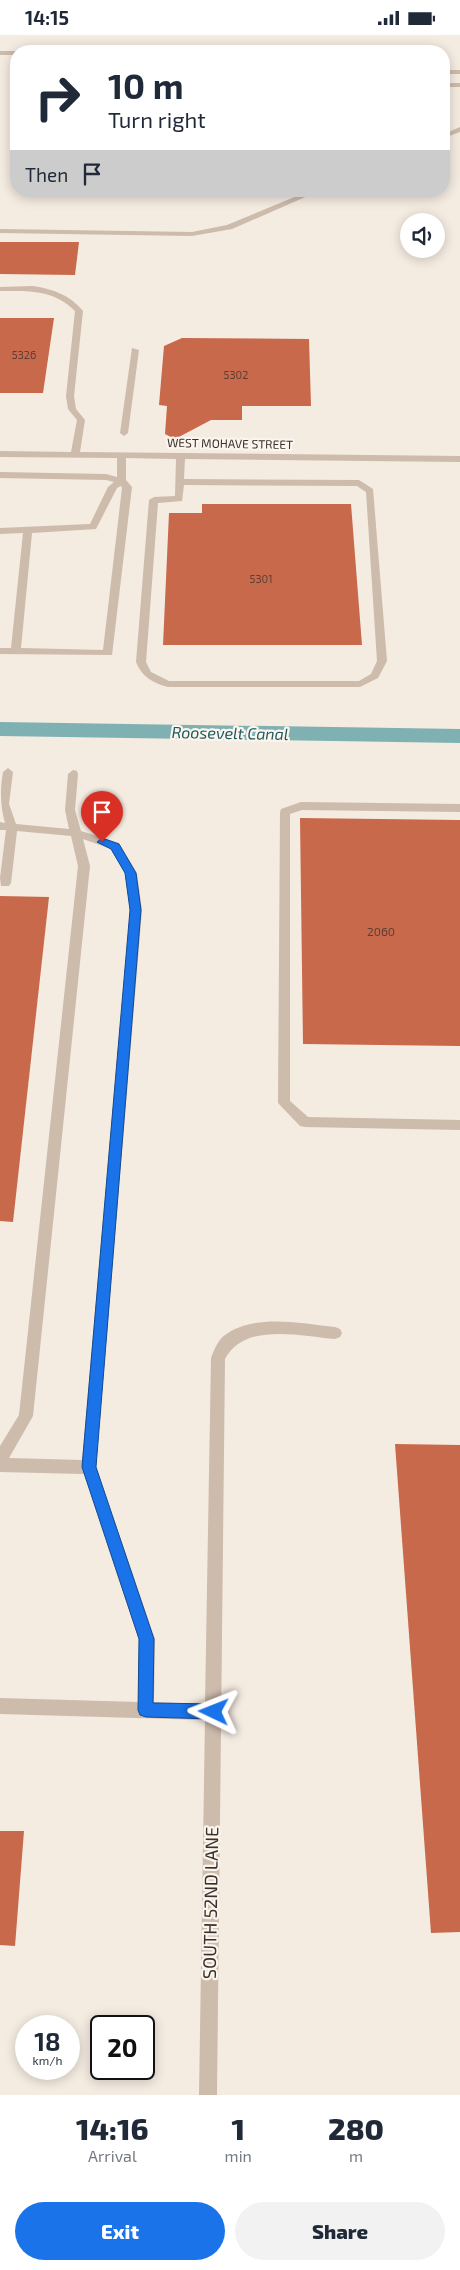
<!DOCTYPE html>
<style>
:root{--surface:#fff;--page:#f2f2f3;--text:#1f2937;--muted:#747a83;--accent:#1a73e8}
body{margin:0;font-family:"Exo 2",sans-serif;background:var(--page);color:var(--text);height:100vh;display:flex;flex-direction:column;font-size:19px;white-space:nowrap}
*{box-sizing:border-box;margin:0}
p{font-size:16px;color:var(--muted)}
.icon{flex:none;width:28px;height:28px;fill:none;stroke:currentColor;stroke-width:2;stroke-linecap:round;stroke-linejoin:round}
.map{position:relative;height:2060px;overflow:hidden}
.sheet{display:flex;flex-direction:column;background:var(--surface);flex:1}
.sheet>*{flex:none}
.hud{position:absolute;left:10px;top:10px;width:440px;height:152px;border-radius:20px;box-shadow:0 2px 12px #0003;background:#fff;color:var(--text);overflow:hidden}
.buttons{position:absolute;left:400px;top:178px;display:grid;gap:10px}
.buttons a{display:grid;place-items:center;width:45px;height:45px;border-radius:50%;background:var(--surface);box-shadow:0 2px 12px #0003;font-size:25px}
.speed{position:absolute;left:15px;top:1980px;display:flex;gap:10px;font-size:25px;font-weight:700;text-align:center}
.speed>*{display:grid;place-content:center;width:65px;height:65px;border-radius:50%;background:var(--surface);box-shadow:0 2px 12px #0003;line-height:1}
.speed small{font-size:12px;font-weight:400}
.speed .limit{border:2px solid #111;border-radius:8px;background:#fff;color:#111}
.pin{position:absolute;display:grid;place-items:center;width:42px;height:42px;color:#fff;margin:-51px -21px;border-radius:50% 50% 50% 0;rotate:-45deg;box-shadow:0 0 5px #0007}
.pin .icon{rotate:45deg}
.me{position:absolute;width:55px;margin:-28px;rotate:272deg;stroke-linejoin:round;filter:drop-shadow(0 0 4px #0008)}
.turn{display:flex;align-items:center;gap:18px;height:105px;padding:0 15px;font-size:22px}
.turn .icon{width:65px;height:65px;stroke-width:2.5}
.turn b{display:block;font-size:35px;line-height:42px}
.then{display:flex;align-items:center;height:48px;padding:0 15px;background:#0003;gap:10px;font-size:19px}
.eta{display:flex;justify-content:space-evenly;align-items:center;height:85px;text-align:center}
.eta b{font-size:30px;font-weight:800;line-height:35px}
.action{display:flex;gap:10px;margin-top:auto;padding:10px 15px}
.action a{flex:1;height:58px;border-radius:30px;background:var(--accent);color:#fff;font-size:20px;font-weight:800;line-height:58px;text-align:center}
.action a+a{background:var(--page);color:var(--text)}
.status{display:flex;justify-content:space-between;align-items:center;height:35px;padding:0 25px;background:var(--surface);direction:ltr}
.status svg{height:14px;fill:currentColor}
.map>svg:first-child{display:block}
.lines{fill:none;stroke-linecap:round;stroke-linejoin:round}
.canal{fill:#7fb0b2;fill-rule:evenodd}
.building{fill:#c8694b}
.minor{fill:#cdbbac;fill-rule:evenodd}
.route{fill:#1a73e8;stroke:#114b97}
.labels{text-anchor:middle;stroke-width:4.5;stroke-linejoin:round;paint-order:stroke}
.far-number-label{font-size:11px;fill:#5e3e33}
.far-street-label{font-size:12px;fill:#3b302b;stroke:#fbf5ee}
.number-label{font-size:12px;fill:#5e3e33}
.water-label{font-size:16px;font-style:italic;fill:#1f5a5e;stroke:#fbf5ee}
.near-street-label{font-size:18px;fill:#3b302b;stroke:#fbf5ee}
</style>
<div class="status"><b>14:15</b><svg viewBox="0 0 49 12"><path d="M0 12V9h3v3zM5 12V6h3v6zM10 12V3h3v9zM15 12V0h3v12zM26 1h20v11H26zM47 4h2v5h-2z"/></svg></div>
<div class="map">
<svg width="460" height="2060" viewBox="0 0 460 2060">
<rect width="100%" height="100%" fill="#f4ebe1"/>
<g class="lines">
<!-- canal -->
<polygon class="canal" points="0,687 460,694 460,708 0,701"/>
</g>
<!-- building -->
<g class="building">
<polygon points="0,207 79,207 75,240 0,239"/>
<polygon points="0,283 54,283 43,358 0,358"/>
<polygon points="182,303 309,304 311,371 242,371 242,385 211,385 175,404 165,399 167,371 159,370 164,311"/>
<polygon points="202,469 351,469 362,610 163,610 169,478 202,478"/>
<polygon points="300,783 460,785 460,1011 303,1009"/>
<polygon points="0,861 49,862 13,1187 0,1186"/>
<polygon points="395,1409 460,1410 460,1897 431,1898"/>
<polygon points="0,1796 24,1796 15,1911 0,1910"/>
</g>
<g class="lines">
<!-- minor -->
<g class="minor">
<polygon points="0,16 17,16 16,20 0,20"/>
<rect x="444" y="35" width="16" height="4"/>
<rect x="444" y="48" width="16" height="4"/>
<polygon points="460,92 460,97 444,103 444,99"/>
<polygon points="309,156 319,156 232,194 192,201 0,198 0,194 192,197 227,190"/>
<path d="M33,251c20,3 37,9 50,25l-9,85 2,13 9,11 -5,32 380,4v6l-275,-3 -1,20 175,1 14,9 14,172 -9,17 -18,9h-192c-15,-4 -26,-10 -32,-25l13,-162 5,-3 21,-1 1,-37 -50,-1v22l6,7 -20,168 -112,-1v-6h11l12,-115 -23,1v-6l90,-4 18,-37 6,-5 -8,-2 -106,-2v-6l106,2 11,3v-19l-117,-1v-6l71,1 6,-32 -9,-11 -2,-13 9,-85c-22,-22 -46,-20 -75,-20v-4zM184,450l173,1 9,6 11,169 -6,13 -12,7h-190l-18,-9 -5,-10 12,-159 24,-2zM121,451l1,2 -19,162 -82,-2 11,-115 64,-4 21,-41z"/>
<polygon points="132,313 139,315 128,398 124,401 120,398"/>
<path d="M8,733l5,4 -4,32 7,20 53,5 -4,-19 3,-36 5,-4 4,1 1,3 -3,36 6,21 38,12 18,30 5,37 -46,557 59,172 -1,63 51,2 6,-346c3,-8 7,-18 14,-23 29,-22 77,-11 110,-8l5,2 2,4 -2,4 -5,2c-34,-3 -91,-17 -110,20l-8,736h-18l6,-375 -205,-6v-16l138,4 1,-63 -55,-165 -84,-2v-26l19,-31 59,-549 -7,-30 -54,-5 -6,52 -2,3h-8l-1,-8 6,-48h-6v-8l5,1c-5,-18 -5,-33 -2,-51zM83,804l28,10 14,24 5,37 -48,550 -73,-2 24,-42 57,-550z"/>
<polygon points="301,767 460,769 460,777 302,775 290,779 290,1066 308,1082 460,1085 460,1095 305,1092 300,1091 278,1068 280,777 281,774"/>
</g>
</g>
<!-- route -->
<polygon class="route" points="102,803 119,809 136,838 141,875 96,1432 154,1604 153,1668 214,1669 219,1672 221,1677 219,1682 214,1684 146,1682 140,1680 138,1675 139,1604 82,1432 130,875 125,838 111,814 97,807"/>
<g class="labels">
<!-- far-number labels -->
<g class="far-number-label">
<text x="24" y="324">5326</text>
<text x="236" y="344">5302</text>
<text x="261" y="548">5301</text>
</g>
<!-- far-street labels -->
<g class="far-street-label">
<text transform="translate(230 409) rotate(1)" y="4">WEST MOHAVE STREET</text>
</g>
<!-- number labels -->
<g class="number-label">
<text x="381" y="901">2060</text>
</g>
<!-- water labels -->
<g class="water-label">
<text transform="translate(230 698) rotate(1)" y="6">Roosevelt Canal</text>
</g>
<!-- near-street labels -->
<g class="near-street-label">
<text transform="translate(211 1868) rotate(-89)" y="6">SOUTH 52ND LANE</text>
</g>
</g>
</svg>
<div class="buttons">
<a><svg class="icon" aria-label="sound" viewBox="0 0 24 24"><path d="M4 9h4l5-4v14l-5-4H4zM17 9q2 3 0 6"/></svg></a>
</div>
<div class="speed"><div>18<small>km/h</small></div><div class="limit">20</div></div>
<div class="pin" style="left:102px;top:807px;background:#d93025"><svg class="icon" aria-label="arrive" viewBox="0 0 24 24"><path d="M6 21V4h12l-3 4 3 4H6"/></svg></div>
<svg class="me" style="left:214px;top:1677px" viewBox="-20 -20 40 40"><path d="M0-17L14 15 0 8-14 15z" fill="#1a73e8" stroke="#fff" stroke-width="4"/></svg>
<div class="hud">
<div class="turn"><svg class="icon" aria-label="right" viewBox="0 0 24 24"><path d="M7 20v-9h11M14 6l5 5-5 5"/></svg><div><b>10 m</b>Turn right</div></div>
<div class="then">Then<svg class="icon" aria-label="arrive" viewBox="0 0 24 24"><path d="M6 21V4h12l-3 4 3 4H6"/></svg></div>
</div>
</div>
<section class="sheet">
<div class="eta">
<div><b>14:16</b><p>Arrival</p></div>
<div><b>1</b><p>min</p></div>
<div><b>280</b><p>m</p></div>
</div>
<div class="action"><a>Exit</a><a>Share</a></div>
</section>
